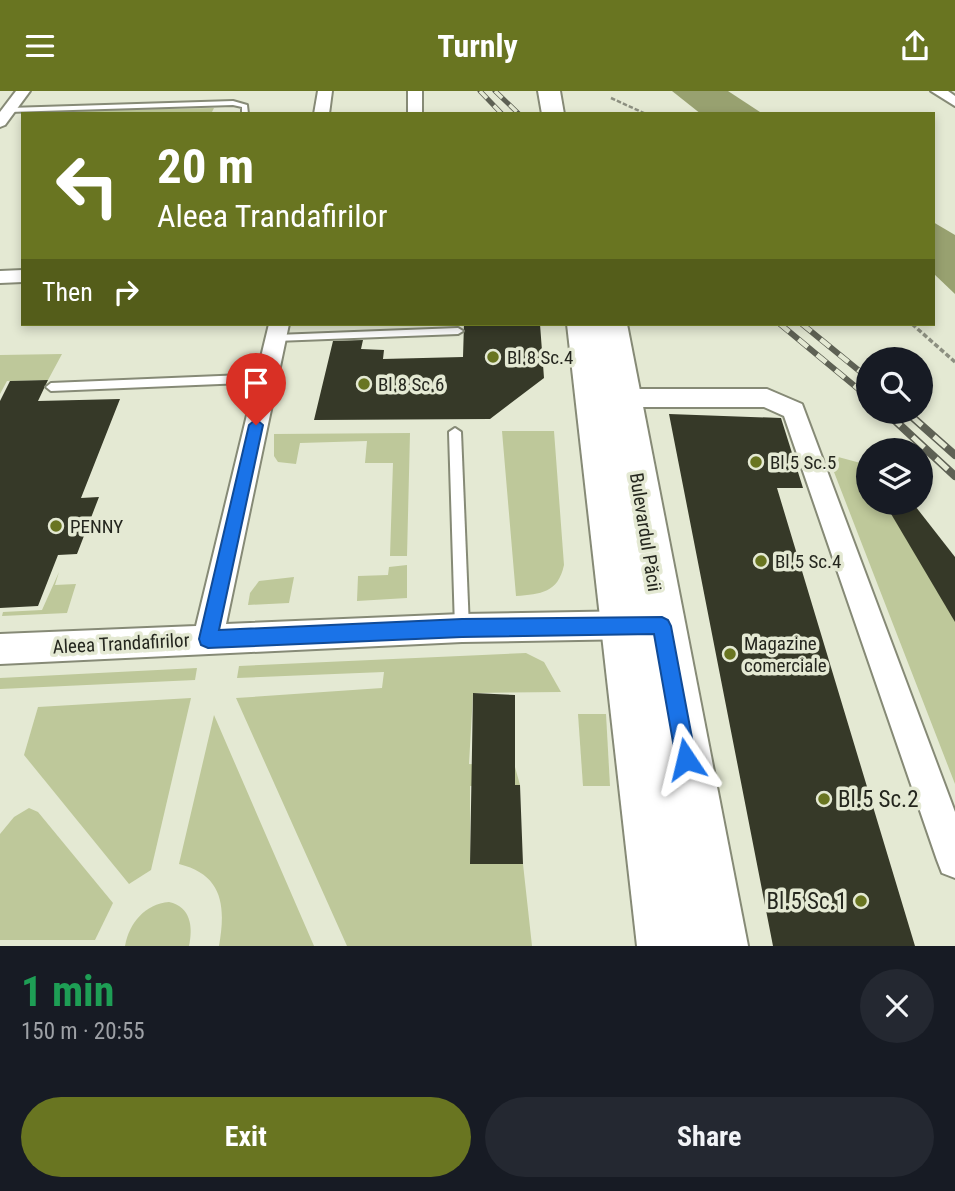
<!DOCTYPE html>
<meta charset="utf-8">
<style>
:root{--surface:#171b24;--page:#242831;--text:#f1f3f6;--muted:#9ea1a6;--accent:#697521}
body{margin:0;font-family:"Roboto Condensed",sans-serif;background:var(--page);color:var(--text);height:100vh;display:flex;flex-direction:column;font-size:26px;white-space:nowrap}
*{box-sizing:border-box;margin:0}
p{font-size:23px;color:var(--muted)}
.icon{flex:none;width:38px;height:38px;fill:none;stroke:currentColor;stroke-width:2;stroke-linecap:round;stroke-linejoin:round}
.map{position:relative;height:855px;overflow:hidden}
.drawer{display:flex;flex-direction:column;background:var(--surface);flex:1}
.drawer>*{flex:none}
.guide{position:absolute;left:21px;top:21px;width:914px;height:214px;border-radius:0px;box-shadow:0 4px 10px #0003;background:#697521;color:#fff;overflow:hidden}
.fabs{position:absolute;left:856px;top:256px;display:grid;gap:14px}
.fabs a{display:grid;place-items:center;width:77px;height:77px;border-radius:50%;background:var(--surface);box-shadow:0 4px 10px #0003;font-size:35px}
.pin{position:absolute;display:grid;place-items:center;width:60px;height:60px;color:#fff;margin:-72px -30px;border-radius:50% 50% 50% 0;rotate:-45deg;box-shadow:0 0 7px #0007}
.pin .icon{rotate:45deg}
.me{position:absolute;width:77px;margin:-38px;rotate:350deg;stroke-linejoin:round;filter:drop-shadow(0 0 5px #0008)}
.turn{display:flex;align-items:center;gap:24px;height:147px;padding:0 21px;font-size:32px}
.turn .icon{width:91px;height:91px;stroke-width:2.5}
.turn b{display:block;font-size:49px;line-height:60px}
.then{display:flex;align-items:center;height:66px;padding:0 21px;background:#0003;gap:14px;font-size:26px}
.round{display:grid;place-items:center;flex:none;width:74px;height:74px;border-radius:37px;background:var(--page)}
.headline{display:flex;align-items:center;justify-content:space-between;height:119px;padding:0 21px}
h1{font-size:42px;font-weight:700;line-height:52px;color:#1e9e55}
.button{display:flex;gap:14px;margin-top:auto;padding:14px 21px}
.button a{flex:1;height:80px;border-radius:42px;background:var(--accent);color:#fff;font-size:28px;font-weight:700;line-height:80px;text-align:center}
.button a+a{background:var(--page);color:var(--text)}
header{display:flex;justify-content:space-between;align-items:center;height:91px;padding:0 21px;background:var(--accent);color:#fff;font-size:32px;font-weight:700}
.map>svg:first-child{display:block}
.green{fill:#bec89a}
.water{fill:#98a170}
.building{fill:#363928}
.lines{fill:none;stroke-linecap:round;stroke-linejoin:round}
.service-casing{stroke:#868a76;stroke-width:4}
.minor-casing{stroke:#868a76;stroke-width:4}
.primary-casing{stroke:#868a76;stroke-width:4}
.path-far1{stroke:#8c8f80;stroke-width:2.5;stroke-dasharray:4.5 2;stroke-linecap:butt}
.path{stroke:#8c8f80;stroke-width:3.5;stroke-dasharray:5 2.5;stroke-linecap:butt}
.service{fill:#fff;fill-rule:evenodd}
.minor{fill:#fff;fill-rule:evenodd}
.primary{fill:#fff;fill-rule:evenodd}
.rail-far2-casing{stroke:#5e6154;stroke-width:5}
.rail-far1-casing{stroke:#5e6154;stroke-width:6}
.rail-casing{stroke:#5e6154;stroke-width:8}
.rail-far2{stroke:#e4e9d3;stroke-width:3.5;stroke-dasharray:10;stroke-linecap:butt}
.rail-far1{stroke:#e4e9d3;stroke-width:4.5;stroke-dasharray:12;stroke-linecap:butt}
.rail{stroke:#e4e9d3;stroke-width:5;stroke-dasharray:16;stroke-linecap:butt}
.route{fill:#1a73e8;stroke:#114b97;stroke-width:2}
.poi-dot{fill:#697521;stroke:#e4e9d3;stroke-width:2.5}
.labels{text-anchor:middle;stroke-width:7;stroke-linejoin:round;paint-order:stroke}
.poi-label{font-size:19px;fill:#24261e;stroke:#e4e9d3;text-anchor:start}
.street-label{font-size:19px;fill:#24261e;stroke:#e4e9d3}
.near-poi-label{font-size:23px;fill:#24261e;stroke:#e4e9d3;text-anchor:start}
</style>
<header><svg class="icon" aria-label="menu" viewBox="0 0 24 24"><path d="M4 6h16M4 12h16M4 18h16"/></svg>Turnly<svg class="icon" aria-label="share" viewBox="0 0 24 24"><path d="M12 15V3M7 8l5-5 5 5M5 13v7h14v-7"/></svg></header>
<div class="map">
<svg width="955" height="855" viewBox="0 0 955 855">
<rect width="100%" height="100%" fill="#e4e9d3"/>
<!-- green -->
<g class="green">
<polygon points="214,17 211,23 47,23 52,20"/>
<polygon points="62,263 48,289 7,290 0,303 0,264"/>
<path d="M502,340h52l10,134c-6,28 -23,29 -48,31z"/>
<polygon points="410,342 407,465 390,465 393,372 365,372 367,350 300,352 296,373 278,371 274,365 274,343"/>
<polygon points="827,363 868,374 868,411 884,411 955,525 955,693"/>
<polygon points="407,474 407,507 357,510 358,485 388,484 389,476"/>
<polygon points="59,481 55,494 76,493 67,522 2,525 3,521 42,519"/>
<polygon points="294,486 289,512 248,514 250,502 259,490"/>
<polygon points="526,562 544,571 561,601 473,602 469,673 515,676 520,694 470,695 470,773 523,773 532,855 347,855 236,607 382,597 384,581 237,587 239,575"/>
<polygon points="197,577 195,589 0,598 0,587"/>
<polygon points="191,607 151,779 129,793 24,664 38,616"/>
<polygon points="578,623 606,623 610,695 583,695"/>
<path d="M214,624l100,231h-95c7,-40 4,-71 -40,-82z"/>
<polygon points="29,717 38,721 113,812 95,849 0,849 0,743 14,726"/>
<path d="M169,811c22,5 24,25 20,44h-64c4,-23 20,-42 44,-44z"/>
</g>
<!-- water -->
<g class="water">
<polygon points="672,0 728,0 763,23 701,23"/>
<polygon points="933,131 955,144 955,203 933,182"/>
</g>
<!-- building -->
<g class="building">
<polygon points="464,233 540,233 544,287 490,328 314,329 333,250 363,249 361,258 384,259 383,268 463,266"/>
<polygon points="48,289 38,310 120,308 81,407 99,406 77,463 58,464 38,515 0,517 0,310 10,290"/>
<polygon points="669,323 781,327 803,397 777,397 915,855 773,855"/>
<polygon points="884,411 912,411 955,466 955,531"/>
<polygon points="473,602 515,604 515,694 520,694 523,773 470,773"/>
</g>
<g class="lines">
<!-- service casing -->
<g class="service-casing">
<g id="service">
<polygon points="233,10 247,14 248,23 242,23 242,16 233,14 9,21 6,19 9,17"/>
<polygon points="458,237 463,240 458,243 276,250 271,247 276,244"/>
<polygon points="267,283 272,287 267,291 51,300 46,296 51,292"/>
<polygon points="455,337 461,341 469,537 467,542 462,544 457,542 455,537 449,341"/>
</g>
</g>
<!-- minor casing -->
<g class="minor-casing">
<g id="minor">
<polygon points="16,0 30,0 5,34 0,36 0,21"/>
<polygon points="318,0 332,0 329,23 314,23"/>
<rect x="408" y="0" width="14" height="23"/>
<polygon points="931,0 948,0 955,5 955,15"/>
<polygon points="23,179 23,191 0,192 0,180"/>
<polygon points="269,233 289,233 226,533 462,523 635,520 645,524 650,534 645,544 635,548 462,551 0,573 0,543 196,535"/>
<polygon points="624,298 767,298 802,313 955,721 955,787 942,782 937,769 784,325 764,316 624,316 616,313 613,307 616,301"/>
</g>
</g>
<!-- primary casing -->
<g class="primary-casing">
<g id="primary">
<polygon points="538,0 560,0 564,23 542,23"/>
<polygon points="567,233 627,233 748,855 637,855"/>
</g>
</g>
<!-- path-far1 -->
<polyline class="path-far1" points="611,7 646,23"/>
<!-- path -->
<polyline class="path" points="912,233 955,271"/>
<!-- service -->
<use href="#service" class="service"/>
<!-- minor -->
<use href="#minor" class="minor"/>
<!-- primary -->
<use href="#primary" class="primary"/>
<!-- rail-far2 casing -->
<g class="rail-far2-casing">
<g id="rail-far2">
<polyline points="480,0 502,23"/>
<polyline points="495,0 519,23"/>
</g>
</g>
<!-- rail-far1 casing -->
<g class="rail-far1-casing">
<g id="rail-far1">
<polyline points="780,233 868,306"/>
<polyline points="802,233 868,287"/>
<polyline points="885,320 891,326"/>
<polyline points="906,320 912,326"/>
</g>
</g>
<!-- rail casing -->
<g class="rail-casing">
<g id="rail">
<polyline points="889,324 955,385"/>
<polyline points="910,324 955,364"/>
</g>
</g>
<!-- rail-far2 -->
<use href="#rail-far2" class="rail-far2"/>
<!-- rail-far1 -->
<use href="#rail-far1" class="rail-far1"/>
<!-- rail -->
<use href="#rail" class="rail"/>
</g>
<!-- route -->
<polygon class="route" points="256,328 263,334 219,539 462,528 662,526 668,529 671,535 696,668 693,675 686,678 679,675 676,668 654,543 462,546 208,557 201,554 199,548 249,334"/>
<!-- markers -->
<g class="poi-dot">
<circle cx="493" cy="266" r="7"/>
<circle cx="364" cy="293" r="7"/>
<circle cx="756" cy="371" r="7"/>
<circle cx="56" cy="435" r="7"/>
<circle cx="761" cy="470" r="7"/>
<circle cx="730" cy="563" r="7"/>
<circle cx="824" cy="708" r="7"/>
<circle cx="861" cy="810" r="7"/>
</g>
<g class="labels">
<!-- poi labels -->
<g class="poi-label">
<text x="507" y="273">Bl.8 Sc.4</text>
<text x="378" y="300">Bl.8 Sc.6</text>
<text x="770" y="378">Bl.5 Sc.5</text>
<text x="70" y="442">PENNY</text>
<text x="775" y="477">Bl.5 Sc.4</text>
<text x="744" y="559">Magazine<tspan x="744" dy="22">comerciale</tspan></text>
</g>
<!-- street labels -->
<g class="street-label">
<text transform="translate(646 441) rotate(81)" y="7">Bulevardul Păcii</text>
<text transform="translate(121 552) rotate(-3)" y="7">Aleea Trandafirilor</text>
</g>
<!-- near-poi labels -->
<g class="near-poi-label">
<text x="838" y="716">Bl.5 Sc.2</text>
<text x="847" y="818" text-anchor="end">Bl.5 Sc.1</text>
</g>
</g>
</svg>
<div class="fabs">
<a><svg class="icon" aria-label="search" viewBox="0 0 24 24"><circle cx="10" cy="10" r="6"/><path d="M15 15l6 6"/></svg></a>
<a><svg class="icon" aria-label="layers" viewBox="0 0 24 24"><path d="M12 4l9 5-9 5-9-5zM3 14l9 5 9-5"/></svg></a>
</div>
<div class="pin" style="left:256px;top:334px;background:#d93025"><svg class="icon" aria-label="arrive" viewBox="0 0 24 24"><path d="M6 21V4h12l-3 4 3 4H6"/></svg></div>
<svg class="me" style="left:686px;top:668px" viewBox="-20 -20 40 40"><path d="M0-17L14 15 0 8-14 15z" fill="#1a73e8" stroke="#fff" stroke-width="4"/></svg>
<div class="guide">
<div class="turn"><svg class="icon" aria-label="left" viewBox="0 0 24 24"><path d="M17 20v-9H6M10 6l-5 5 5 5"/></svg><div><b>20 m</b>Aleea Trandafirilor</div></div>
<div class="then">Then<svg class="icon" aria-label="right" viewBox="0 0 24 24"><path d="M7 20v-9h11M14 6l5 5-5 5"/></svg></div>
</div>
</div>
<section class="drawer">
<div class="headline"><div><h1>1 min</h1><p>150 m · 20:55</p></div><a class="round"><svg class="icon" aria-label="close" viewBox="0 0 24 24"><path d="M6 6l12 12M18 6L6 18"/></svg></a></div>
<div class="button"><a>Exit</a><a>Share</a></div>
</section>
